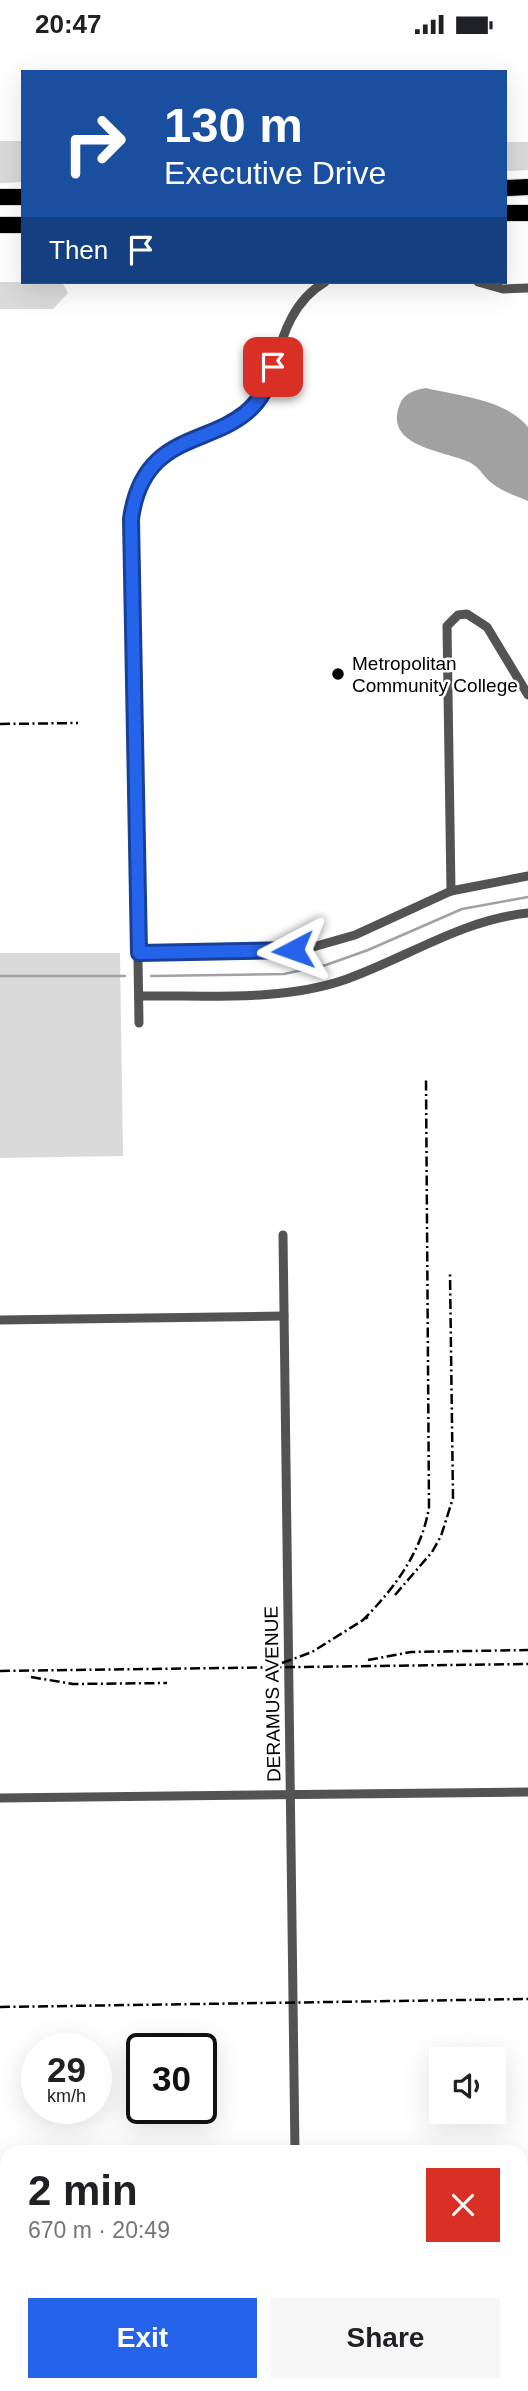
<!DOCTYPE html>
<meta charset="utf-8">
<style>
:root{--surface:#fff;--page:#f6f6f6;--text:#202124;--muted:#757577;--accent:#2563eb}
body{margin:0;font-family:Helvetica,sans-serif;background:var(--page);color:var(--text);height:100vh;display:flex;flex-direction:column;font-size:26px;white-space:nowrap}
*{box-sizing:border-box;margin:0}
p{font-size:23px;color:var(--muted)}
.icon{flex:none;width:38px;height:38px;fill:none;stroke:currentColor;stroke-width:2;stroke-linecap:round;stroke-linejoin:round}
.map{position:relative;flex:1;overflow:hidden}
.sheet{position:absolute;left:0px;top:2096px;width:528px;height:247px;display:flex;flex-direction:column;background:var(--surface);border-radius:21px 21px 0 0;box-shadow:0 7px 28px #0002}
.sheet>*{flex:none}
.banner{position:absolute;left:21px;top:21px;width:486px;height:214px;border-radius:0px;box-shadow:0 7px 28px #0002;background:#1a4fa0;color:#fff;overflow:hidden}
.buttons{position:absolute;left:429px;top:1998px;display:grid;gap:14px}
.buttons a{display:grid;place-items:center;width:77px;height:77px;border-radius:0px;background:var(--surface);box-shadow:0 7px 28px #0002;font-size:35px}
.speed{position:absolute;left:21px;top:1984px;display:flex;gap:14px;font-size:35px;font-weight:700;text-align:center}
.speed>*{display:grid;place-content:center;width:91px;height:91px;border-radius:50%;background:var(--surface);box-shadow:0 7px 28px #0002;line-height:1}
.speed small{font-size:18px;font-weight:400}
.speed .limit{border:4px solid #111;border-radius:10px;background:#fff;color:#111}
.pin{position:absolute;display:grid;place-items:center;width:60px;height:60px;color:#fff;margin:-30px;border-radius:14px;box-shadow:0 4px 10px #0006}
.me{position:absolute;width:77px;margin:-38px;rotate:266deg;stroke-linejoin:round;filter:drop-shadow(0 0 5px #0008)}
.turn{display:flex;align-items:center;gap:24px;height:147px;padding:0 28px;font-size:32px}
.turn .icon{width:91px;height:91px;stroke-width:2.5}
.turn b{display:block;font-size:49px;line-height:60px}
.then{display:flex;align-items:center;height:66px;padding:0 28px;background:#0003;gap:14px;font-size:26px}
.round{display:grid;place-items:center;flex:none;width:74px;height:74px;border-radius:0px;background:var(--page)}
.head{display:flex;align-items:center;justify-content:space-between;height:119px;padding:0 28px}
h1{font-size:42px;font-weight:700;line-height:52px}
.button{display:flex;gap:14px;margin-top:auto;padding:14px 28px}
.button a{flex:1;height:80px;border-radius:0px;background:var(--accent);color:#fff;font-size:28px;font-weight:700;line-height:80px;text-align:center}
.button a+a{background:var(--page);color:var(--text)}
.status{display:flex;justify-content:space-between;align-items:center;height:49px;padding:0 35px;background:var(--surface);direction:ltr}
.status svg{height:19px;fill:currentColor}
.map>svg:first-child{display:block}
.green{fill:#dadada}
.water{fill:#a1a1a1}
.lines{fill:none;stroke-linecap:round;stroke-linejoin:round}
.stream{stroke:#a1a1a1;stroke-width:2.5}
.motorway-casing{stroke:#dbdbdb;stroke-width:18}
.minor{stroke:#535353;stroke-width:9}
.motorway{stroke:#000;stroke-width:16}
.rail{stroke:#000;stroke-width:2.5;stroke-dasharray:10 3.5 2 3.5;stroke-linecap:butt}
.route-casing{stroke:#184099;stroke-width:18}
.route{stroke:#2563eb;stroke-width:12}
.poi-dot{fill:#000;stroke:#fff;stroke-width:2.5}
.labels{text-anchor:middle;stroke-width:5;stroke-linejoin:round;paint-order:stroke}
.poi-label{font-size:19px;fill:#000;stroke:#fff;text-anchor:start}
.street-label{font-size:19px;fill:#000;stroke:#fff}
</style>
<div class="status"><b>20:47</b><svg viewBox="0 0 49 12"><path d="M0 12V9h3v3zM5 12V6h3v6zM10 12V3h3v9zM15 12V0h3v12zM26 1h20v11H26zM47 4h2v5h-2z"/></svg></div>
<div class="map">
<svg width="528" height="2342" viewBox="0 0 528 2342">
<rect width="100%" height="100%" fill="#fff"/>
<!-- green -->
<g class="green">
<polygon points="0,92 23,92 23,133 0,134"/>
<polygon points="506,93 528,93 528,121 506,122"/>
<polygon points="0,233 62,233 68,244 53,260 0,260"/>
<polygon points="0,904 120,904 123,1107 0,1109"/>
</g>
<!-- water -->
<path class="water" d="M426,339c33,8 79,11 102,39v74c-11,-5 -25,-9 -35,-17 -9,-6 -13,-17 -24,-22 -23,-11 -87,-15 -69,-58 4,-11 15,-14 26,-16z"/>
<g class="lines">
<!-- stream -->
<g class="stream">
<polyline points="0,927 125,927"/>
<polyline points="151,927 284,925 326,916 368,901 462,860 528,848"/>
</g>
<!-- motorway casing -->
<g class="motorway-casing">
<g id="motorway">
<polyline points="506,139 528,138"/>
<polyline points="0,148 23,148"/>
<polyline points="506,164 528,164"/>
<polyline points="0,176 23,176"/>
</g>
</g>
<!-- minor -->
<g class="minor">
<polyline points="478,233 503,240 528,239"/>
<polyline points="451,842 447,577 458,566 467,565 487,578 528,646"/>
<polyline points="139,904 273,903 313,898 355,886 451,842 528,827"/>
<path d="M139,947c68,-1 143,6 208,-17 61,-22 115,-59 181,-66"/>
<path d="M139,974l-8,-504c8,-61 39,-69 90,-92 13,-6 26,-12 36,-22 10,-12 12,-25 17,-39 9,-33 20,-66 51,-84"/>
<polyline points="283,1186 295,2104"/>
<polyline points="0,1271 284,1267"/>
<polyline points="0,1749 528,1743"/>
<polyline points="522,2157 528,2157"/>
<polyline points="0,2165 7,2164"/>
<polyline points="297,2336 297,2342"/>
</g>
<!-- motorway -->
<use href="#motorway" class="motorway"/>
<!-- rail -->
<g class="rail">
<polyline points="0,675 78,674"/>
<polyline points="395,1546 432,1503 441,1487 453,1449 450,1225"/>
<path d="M362,1572c32,-32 60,-69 67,-114l-3,-427"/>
<polyline points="368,1611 411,1603 528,1601"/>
<polyline points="282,1614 312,1603 368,1568"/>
<polyline points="0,1622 528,1615"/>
<polyline points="31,1628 73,1635 167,1634"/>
<polyline points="0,1958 528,1950"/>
</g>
</g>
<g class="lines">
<!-- route casing -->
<g class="route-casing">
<path id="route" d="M273,318c-23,94 -127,42 -142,152l8,434 154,-3"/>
</g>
<!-- route -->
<use href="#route" class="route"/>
</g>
<!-- markers -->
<circle class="poi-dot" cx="338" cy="625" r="7"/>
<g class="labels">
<!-- poi labels -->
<g class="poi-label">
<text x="352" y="621">Metropolitan<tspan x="352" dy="22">Community College</tspan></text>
</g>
<!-- street labels -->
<g class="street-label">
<text transform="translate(272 1645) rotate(-91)" y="7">DERAMUS AVENUE</text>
</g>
</g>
</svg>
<div class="buttons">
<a><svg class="icon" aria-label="sound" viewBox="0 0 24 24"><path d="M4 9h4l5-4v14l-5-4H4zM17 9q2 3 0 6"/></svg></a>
</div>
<div class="speed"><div>29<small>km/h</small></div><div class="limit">30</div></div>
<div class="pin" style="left:273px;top:318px;background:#d93025"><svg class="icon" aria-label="arrive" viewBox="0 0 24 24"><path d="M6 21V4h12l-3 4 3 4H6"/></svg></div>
<svg class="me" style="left:293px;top:901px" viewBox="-20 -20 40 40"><path d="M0-17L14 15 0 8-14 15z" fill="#2563eb" stroke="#fff" stroke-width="4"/></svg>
<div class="banner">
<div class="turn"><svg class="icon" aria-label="right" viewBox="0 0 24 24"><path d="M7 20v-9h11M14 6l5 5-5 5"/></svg><div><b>130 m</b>Executive Drive</div></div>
<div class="then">Then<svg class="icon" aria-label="arrive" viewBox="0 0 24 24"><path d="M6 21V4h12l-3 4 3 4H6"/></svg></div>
</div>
<section class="sheet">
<div class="head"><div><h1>2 min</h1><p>670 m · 20:49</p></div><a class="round" style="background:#d93025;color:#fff"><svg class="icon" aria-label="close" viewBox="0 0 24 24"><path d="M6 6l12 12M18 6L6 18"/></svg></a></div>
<div class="button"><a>Exit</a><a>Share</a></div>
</section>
</div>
